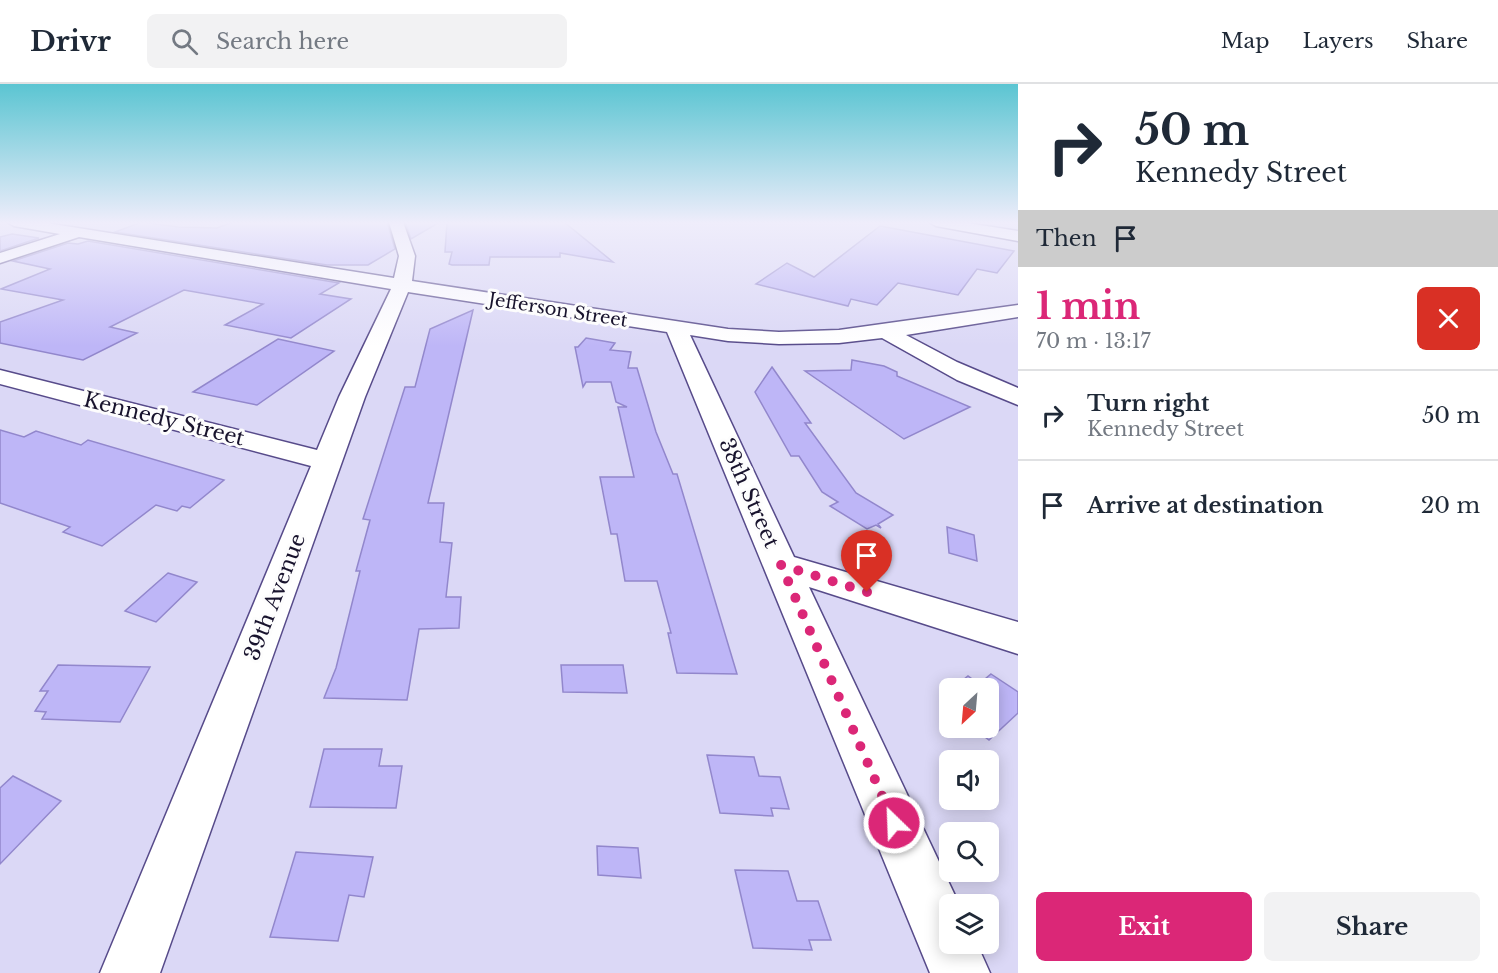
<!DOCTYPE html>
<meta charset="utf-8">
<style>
:root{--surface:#fff;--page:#f2f2f3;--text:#1f2937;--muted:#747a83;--line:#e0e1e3;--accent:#db2777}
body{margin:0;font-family:"Libre Baskerville",serif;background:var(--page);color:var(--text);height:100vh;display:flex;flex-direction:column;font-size:22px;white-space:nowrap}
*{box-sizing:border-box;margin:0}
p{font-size:20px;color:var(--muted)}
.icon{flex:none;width:33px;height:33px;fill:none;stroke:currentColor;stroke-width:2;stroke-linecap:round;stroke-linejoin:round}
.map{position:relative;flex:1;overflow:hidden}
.details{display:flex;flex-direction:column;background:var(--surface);width:480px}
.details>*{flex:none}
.banner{background:#fff;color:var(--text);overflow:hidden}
.needle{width:39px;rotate:206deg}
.fabs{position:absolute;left:939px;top:594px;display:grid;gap:12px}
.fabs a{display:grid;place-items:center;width:60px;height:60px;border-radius:9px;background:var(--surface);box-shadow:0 3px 15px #0003;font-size:30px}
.pin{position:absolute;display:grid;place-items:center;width:51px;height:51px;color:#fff;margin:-62px -26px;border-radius:50% 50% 50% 0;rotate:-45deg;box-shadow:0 0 6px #0007}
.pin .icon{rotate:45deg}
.me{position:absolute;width:66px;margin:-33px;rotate:336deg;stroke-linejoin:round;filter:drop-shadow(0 0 4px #0008)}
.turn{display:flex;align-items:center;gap:21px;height:126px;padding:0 18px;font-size:27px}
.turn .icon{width:78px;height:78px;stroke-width:2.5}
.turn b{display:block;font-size:42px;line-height:51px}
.then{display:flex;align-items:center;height:57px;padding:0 18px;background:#0003;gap:12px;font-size:22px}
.round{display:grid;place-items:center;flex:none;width:63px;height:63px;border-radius:9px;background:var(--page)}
.head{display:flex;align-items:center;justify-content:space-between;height:102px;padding:0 18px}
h1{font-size:36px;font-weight:800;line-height:45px;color:var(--accent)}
.primary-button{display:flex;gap:12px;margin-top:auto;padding:12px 18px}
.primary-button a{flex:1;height:69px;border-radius:9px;background:var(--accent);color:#fff;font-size:24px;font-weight:800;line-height:69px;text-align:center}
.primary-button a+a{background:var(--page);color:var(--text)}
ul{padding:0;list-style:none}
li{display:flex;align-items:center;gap:18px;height:90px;padding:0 18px;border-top:2px solid var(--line)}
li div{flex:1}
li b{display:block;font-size:22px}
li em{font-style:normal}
header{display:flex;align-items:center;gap:36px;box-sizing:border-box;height:84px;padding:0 30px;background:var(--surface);border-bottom:2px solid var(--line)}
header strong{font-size:28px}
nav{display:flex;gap:33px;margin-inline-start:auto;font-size:21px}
.search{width:420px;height:54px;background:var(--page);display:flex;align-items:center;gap:15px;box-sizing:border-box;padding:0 21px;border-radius:9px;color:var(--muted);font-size:22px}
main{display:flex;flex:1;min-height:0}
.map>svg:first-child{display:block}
.building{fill:#beb6f7;stroke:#9287cc;stroke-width:1.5}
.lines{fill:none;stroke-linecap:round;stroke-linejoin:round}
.minor-casing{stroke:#574b8a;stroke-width:3}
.minor{fill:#fff;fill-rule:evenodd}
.route{stroke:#db2777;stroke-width:10;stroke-dasharray:0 18}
.labels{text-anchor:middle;stroke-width:6;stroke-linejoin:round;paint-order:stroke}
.far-street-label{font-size:18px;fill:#18132d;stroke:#fdfdfd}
.street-label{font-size:21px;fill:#18132d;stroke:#fdfdfd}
</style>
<header>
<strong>Drivr</strong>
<div class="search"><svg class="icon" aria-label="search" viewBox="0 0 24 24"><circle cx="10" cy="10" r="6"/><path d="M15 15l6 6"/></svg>Search here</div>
<nav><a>Map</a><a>Layers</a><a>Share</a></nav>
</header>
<main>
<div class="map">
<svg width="1018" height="889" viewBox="0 0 1018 889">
<rect width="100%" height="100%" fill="#dbd8f6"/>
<!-- building -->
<g class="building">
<polygon points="142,138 178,143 217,144 233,138 387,138 395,165 368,181 327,181 115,148"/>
<polygon points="405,138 440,138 411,155"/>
<polygon points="447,138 564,138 613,178 560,169 560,173 490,173 489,181 452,181 449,180 452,168 445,168"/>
<polygon points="880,142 1014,167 997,189 977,185 958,211 898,199 877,221 851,215 848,222 756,200 787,179 814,193"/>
<polygon points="12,150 39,154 0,167 0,153"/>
<polygon points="88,157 339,199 320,210 351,215 291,254 225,241 263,220 184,206 110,243 137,249 83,276 0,259 0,238 63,216 1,205 50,185 13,177 68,159 78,160"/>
<polygon points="473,226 428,419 444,419 440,458 452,459 446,513 461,513 459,544 419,545 407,616 324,614 336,584 360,487 356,487 370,436 363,435 405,303 415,303 430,245"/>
<polygon points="586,254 615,259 610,266 631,268 628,284 637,284 656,348 673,390 677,390 737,590 677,589 668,549 671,549 657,497 625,497 617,450 611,450 600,393 634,393 618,323 627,323 616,318 611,298 586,298 583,303 575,263 578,263"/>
<polygon points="278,255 334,267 257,321 193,308"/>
<polygon points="852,276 884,282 897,288 897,292 970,323 904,355 805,287 851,286"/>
<polygon points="772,283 811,339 805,339 856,409 893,431 878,440 881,444 876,441 867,445 830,422 838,418 822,408 799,372 791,372 755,308"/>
<polygon points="0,346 24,353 36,347 81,361 88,356 224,396 190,424 182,422 177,427 156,421 102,462 63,448 70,443 0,419"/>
<polygon points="947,443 974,451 977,477 949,469"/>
<polygon points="168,489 197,498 156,538 125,527"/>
<polygon points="58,581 150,583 120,638 42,635 46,628 35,627 48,607 40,607"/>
<polygon points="561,581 623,581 627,609 563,608"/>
<polygon points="991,590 1018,608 1018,629 989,656 973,644 988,644 988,604 953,604 968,592 979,600"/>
<polygon points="324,665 382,665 379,682 402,682 396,724 310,723"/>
<polygon points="707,671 754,673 759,692 780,693 789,725 771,724 773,732 720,729"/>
<polygon points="13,692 61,717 0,780 0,704"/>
<polygon points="597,762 638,764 641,794 598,791"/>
<polygon points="296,768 373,773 364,813 349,811 338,857 270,853"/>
<polygon points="735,786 788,787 797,817 818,817 831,856 809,856 812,866 753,864"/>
</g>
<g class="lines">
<!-- minor casing -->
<g class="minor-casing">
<g id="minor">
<polygon points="7,138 40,138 394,194 399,172 389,138 403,138 415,172 412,197 728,245 779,248 839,246 1018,221 1018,233 906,251 957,278 1018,304 1018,321 957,296 882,254 839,259 779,260 728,257 690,251 794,473 1018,538 1018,570 809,503 959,820 950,820 950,860 977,860 990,889 930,889 667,248 408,208 365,313 160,889 100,889 311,382 0,300 0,286 317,366 339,313 391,205 79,153 0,179 0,169 60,150 14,142"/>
<polygon points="929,138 961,138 1018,147 1018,157 936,142"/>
</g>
</g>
<!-- minor -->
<use href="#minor" class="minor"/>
</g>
<!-- sky -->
<linearGradient id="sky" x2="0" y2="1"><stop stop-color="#5bc5d2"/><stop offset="0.53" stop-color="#efedfb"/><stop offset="1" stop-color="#efedfb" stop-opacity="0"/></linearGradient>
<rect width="1018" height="262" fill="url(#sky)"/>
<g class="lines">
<!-- route -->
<polyline class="route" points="867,508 781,481 894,739"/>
</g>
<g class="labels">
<!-- far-street labels -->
<g class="far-street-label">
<text transform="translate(558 226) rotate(9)" y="6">Jefferson Street</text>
</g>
<!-- street labels -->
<g class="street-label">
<text transform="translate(164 335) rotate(14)" y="7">Kennedy Street</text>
<text transform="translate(749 409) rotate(66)" y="7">38th Street</text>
<text transform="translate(275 513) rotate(-69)" y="7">39th Avenue</text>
</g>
</g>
</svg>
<div class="fabs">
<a><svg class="needle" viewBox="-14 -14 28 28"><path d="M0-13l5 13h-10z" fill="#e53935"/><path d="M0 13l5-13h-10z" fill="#747a83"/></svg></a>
<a><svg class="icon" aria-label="sound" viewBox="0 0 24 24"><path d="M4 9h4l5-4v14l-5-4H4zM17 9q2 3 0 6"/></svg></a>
<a><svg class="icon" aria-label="search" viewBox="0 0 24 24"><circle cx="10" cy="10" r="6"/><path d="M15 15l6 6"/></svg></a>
<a><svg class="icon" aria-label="layers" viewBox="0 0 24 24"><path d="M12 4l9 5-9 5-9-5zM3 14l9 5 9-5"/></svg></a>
</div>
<div class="pin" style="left:867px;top:508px;background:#d93025"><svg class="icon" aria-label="arrive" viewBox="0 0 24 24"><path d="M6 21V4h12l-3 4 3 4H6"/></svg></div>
<svg class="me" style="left:894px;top:739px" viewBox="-20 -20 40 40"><circle r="17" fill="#db2777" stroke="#fff" stroke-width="3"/><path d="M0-11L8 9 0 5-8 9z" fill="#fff"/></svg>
</div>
<section class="details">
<div class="banner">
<div class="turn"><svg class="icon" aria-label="right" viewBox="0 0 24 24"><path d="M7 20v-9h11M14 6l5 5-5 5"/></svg><div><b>50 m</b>Kennedy Street</div></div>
<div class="then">Then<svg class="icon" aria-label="arrive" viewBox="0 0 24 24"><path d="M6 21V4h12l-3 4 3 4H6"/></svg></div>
</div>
<div class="head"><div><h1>1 min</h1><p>70 m · 13:17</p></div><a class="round" style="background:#d93025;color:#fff"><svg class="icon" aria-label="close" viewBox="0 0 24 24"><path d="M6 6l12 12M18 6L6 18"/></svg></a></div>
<ul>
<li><svg class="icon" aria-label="right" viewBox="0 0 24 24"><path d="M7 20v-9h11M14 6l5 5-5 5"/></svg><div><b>Turn right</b><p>Kennedy Street</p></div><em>50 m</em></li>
<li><svg class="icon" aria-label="arrive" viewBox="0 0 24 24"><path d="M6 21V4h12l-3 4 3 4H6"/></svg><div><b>Arrive at destination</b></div><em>20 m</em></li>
</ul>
<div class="primary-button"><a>Exit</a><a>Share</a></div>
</section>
</main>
